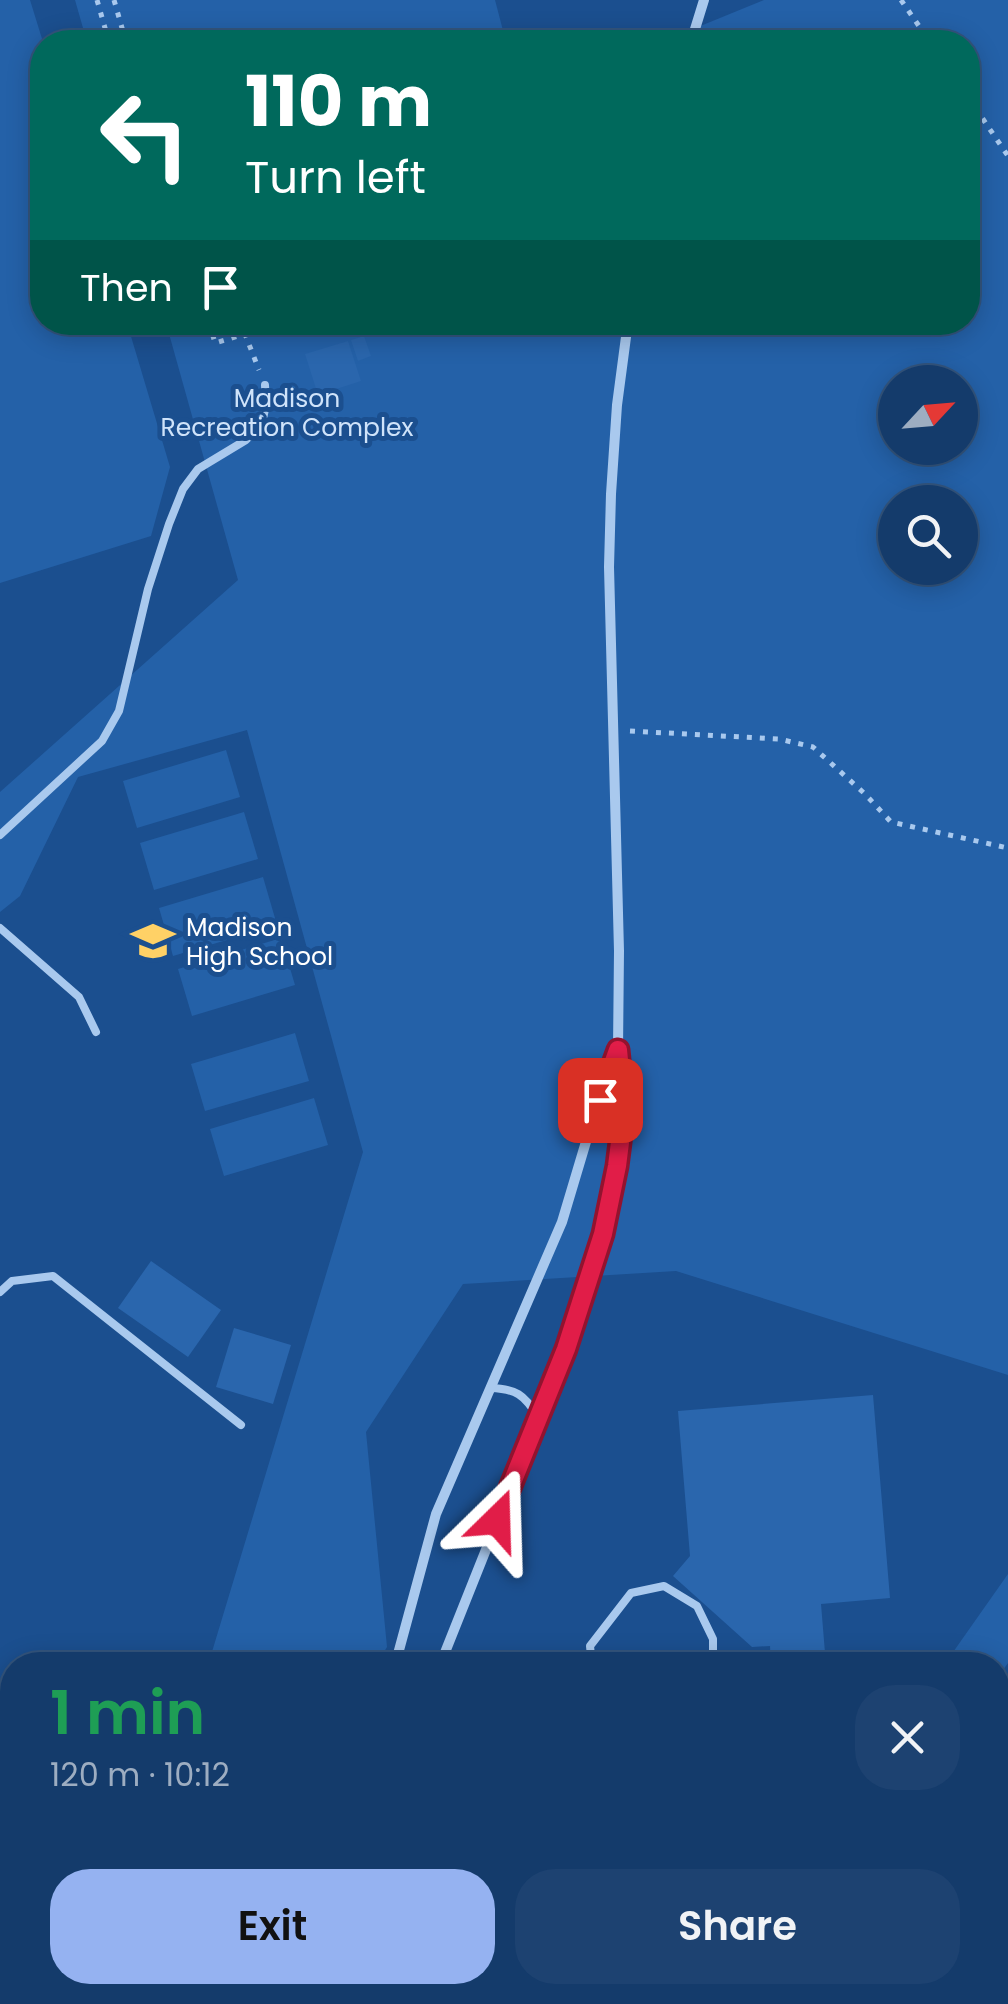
<!DOCTYPE html>
<meta charset="utf-8">
<style>
:root{--surface:#143b6b;--page:#1d4271;--text:#f1f3f6;--muted:#9dadc1;--line:#33557e;--accent:#95b2f1}
body{margin:0;font-family:Poppins,sans-serif;background:var(--page);color:var(--text);height:100vh;display:flex;flex-direction:column;font-size:38px;white-space:nowrap}
*{box-sizing:border-box;margin:0}
p{font-size:32px;color:var(--muted)}
.icon{flex:none;width:55px;height:55px;fill:none;stroke:currentColor;stroke-width:2;stroke-linecap:round;stroke-linejoin:round}
.map{position:relative;flex:1;overflow:hidden}
.drawer{position:absolute;left:0px;top:1652px;width:1010px;height:352px;display:flex;flex-direction:column;background:var(--surface);border-radius:40px 40px 0 0;box-shadow:0 5px 25px #0003,0 0 0 2px var(--line)}
.drawer>*{flex:none}
.top-card{position:absolute;left:30px;top:30px;width:950px;height:305px;border-radius:40px;box-shadow:0 5px 25px #0003,0 0 0 2px var(--line);background:#00695c;color:#fff;overflow:hidden}
.needle{width:65px;rotate:64deg}
.controls{position:absolute;left:878px;top:365px;display:grid;gap:20px}
.controls a{display:grid;place-items:center;width:100px;height:100px;border-radius:50%;background:var(--surface);box-shadow:0 5px 25px #0003,0 0 0 2px var(--line);font-size:50px}
.pin{position:absolute;display:grid;place-items:center;width:85px;height:85px;color:#fff;margin:-42px;border-radius:20px;box-shadow:0 5px 15px #0006}
.me{position:absolute;width:110px;margin:-55px;rotate:22deg;stroke-linejoin:round;filter:drop-shadow(0 0 8px #0008)}
.turn{display:flex;align-items:center;gap:35px;height:210px;padding:0 50px;font-size:45px}
.turn .icon{width:130px;height:130px;stroke-width:2.5}
.turn b{display:block;font-size:70px;line-height:85px}
.then{display:flex;align-items:center;height:95px;padding:0 50px;background:#0003;gap:20px;font-size:38px}
.round{display:grid;place-items:center;flex:none;width:105px;height:105px;border-radius:40px;background:var(--page)}
.overview{display:flex;align-items:center;justify-content:space-between;height:170px;padding:0 50px}
h1{font-size:60px;font-weight:600;line-height:75px;color:#1e9e55}
.primary-button{display:flex;gap:20px;margin-top:auto;padding:20px 50px}
.primary-button a{flex:1;height:115px;border-radius:40px;background:var(--accent);color:#111;font-size:40px;font-weight:600;line-height:115px;text-align:center}
.primary-button a+a{background:var(--page);color:var(--text)}
.map>svg:first-child{display:block}
.green{fill:#2461a8;fill-rule:evenodd}
.building{fill:#2a66ad}
.lines{fill:none;stroke-linecap:round;stroke-linejoin:round}
.path{stroke:#a9c9ee;stroke-width:5;stroke-dasharray:5 8;stroke-linecap:butt}
.service{stroke:#a9c9ee;stroke-width:8}
.minor{stroke:#a9c9ee;stroke-width:10}
.tertiary{stroke:#a9c9ee;stroke-width:18}
.secondary{stroke:#d6e6fa;stroke-width:20}
.motorway{stroke:#fff;stroke-width:30}
.route-casing{stroke:#92132f;stroke-width:25}
.route{stroke:#e11d48;stroke-width:18}
.labels{text-anchor:middle;stroke-width:10;stroke-linejoin:round;paint-order:stroke}
.park-label{font-size:25px;fill:#cfe3fa;stroke:#1b4f8f}
.poi-label{font-size:25px;fill:#fff;stroke:#1b4f8f;text-anchor:start}
</style>
<div class="map">
<svg width="1008" height="2004" viewBox="0 0 1008 2004">
<rect width="100%" height="100%" fill="#1b4f8f"/>
<!-- green -->
<g class="green">
<polygon points="0,0 30,0 43,42 42,322 127,323 170,467 151,536 0,583"/>
<polygon points="75,0 495,0 506,42 87,42"/>
<path d="M764,0h244v1375l-332,-104 -213,13 -97,148 21,215 -11,18h-168l155,-513 -116,-422 -169,47 -58,119 -20,16v-120l238,-212 -72,-257 802,-1v-280h-299l2,-4zM895,382h65v66h-65zM895,502h65v66h-65z"/>
<polygon points="226,750 240,797 137,828 123,781"/>
<polygon points="244,812 258,859 154,890 140,843"/>
<polygon points="263,877 277,925 173,956 159,908"/>
<polygon points="281,938 295,985 192,1016 178,969"/>
<polygon points="295,1033 309,1081 205,1111 191,1064"/>
<polygon points="314,1098 328,1145 224,1176 210,1129"/>
<polygon points="1008,1574 1008,1663 998,1677 998,1665 944,1665"/>
</g>
<!-- building -->
<g class="building">
<polygon points="364,336 371,356 358,361 351,340"/>
<polygon points="348,341 361,381 318,395 305,354"/>
<polygon points="151,1261 221,1310 188,1357 118,1308"/>
<polygon points="234,1328 291,1345 273,1404 216,1387"/>
<polygon points="873,1395 890,1598 821,1604 826,1665 771,1665 770,1646 752,1647 673,1576 690,1556 678,1411"/>
<polygon points="106,1992 162,1992 154,2001 157,2004 118,2004"/>
</g>
<g class="lines">
<!-- path -->
<g class="path">
<polyline points="97,0 109,42"/>
<polyline points="114,0 126,42"/>
<polyline points="901,0 930,42"/>
<polyline points="968,97 1008,156"/>
<polyline points="209,322 215,343 245,334 259,370"/>
<polyline points="630,731 779,739 813,747 865,794 891,822 1008,848"/>
</g>
<!-- service -->
<g class="service">
<polyline points="0,835 102,741 119,711 148,589 169,524 183,489 198,469 246,440 262,424 266,404 265,385"/>
<polyline points="0,928 79,997 96,1032"/>
<polyline points="0,1292 12,1281 53,1276 241,1425"/>
<path d="M490,1388c26,1 34,6 48,29"/>
<polyline points="592,1665 590,1646 631,1593 664,1586 697,1606 713,1639 713,1665"/>
<polyline points="499,2004 505,1992"/>
</g>
<!-- minor -->
<g class="minor">
<polyline points="691,42 704,0"/>
<polyline points="395,1665 436,1514 562,1222 591,1125 616,1055"/>
<polyline points="440,1665 566,1349 603,1234 617,1165 624,1111 618,1049 619,951 609,567 611,494 617,405 628,322"/>
</g>
<!-- tertiary -->
<polyline class="tertiary" points="0,1812 12,1817"/>
<!-- secondary -->
<g class="secondary">
<polyline points="0,1983 12,1969"/>
<polyline points="553,1992 590,2004"/>
</g>
<!-- motorway -->
<g class="motorway">
<polyline points="998,1815 1008,1800"/>
<polyline points="998,1975 1008,1962"/>
<polyline points="852,2004 862,1992"/>
<polyline points="974,2004 983,1992"/>
</g>
</g>
<g class="lines">
<!-- route casing -->
<g class="route-casing">
<polyline id="route" points="497,1520 566,1349 603,1234 617,1166 624,1111 618,1050 600,1100"/>
</g>
<!-- route -->
<use href="#route" class="route"/>
</g>
<!-- icons -->
<defs>
<g id="school-bare" transform="scale(3.45)"><path d="M0-5L7-2L0 1L-7-2ZM-4 1L0 2.5L4 1V4Q0 6-4 4Z" fill="#ffd166" stroke="#1b4f8f" stroke-width="2.5" paint-order="stroke"/></g>
</defs>
<g fill-rule="evenodd">
<use href="#school-bare" x="153" y="941"/>
</g>
<g class="labels">
<!-- park labels -->
<g class="park-label">
<text x="287" y="407">Madison<tspan x="287" dy="29">Recreation Complex</tspan></text>
</g>
<!-- poi labels -->
<g class="poi-label">
<text x="186" y="936">Madison<tspan x="186" dy="29">High School</tspan></text>
</g>
</g>
</svg>
<div class="controls">
<a><svg class="needle" viewBox="-14 -14 28 28"><path d="M0-13l5 13h-10z" fill="#e53935"/><path d="M0 13l5-13h-10z" fill="#9dadc1"/></svg></a>
<a><svg class="icon" aria-label="search" viewBox="0 0 24 24"><circle cx="10" cy="10" r="6"/><path d="M15 15l6 6"/></svg></a>
</div>
<div class="pin" style="left:600px;top:1100px;background:#d93025"><svg class="icon" aria-label="arrive" viewBox="0 0 24 24"><path d="M6 21V4h12l-3 4 3 4H6"/></svg></div>
<svg class="me" style="left:497px;top:1520px" viewBox="-20 -20 40 40"><path d="M0-17L14 15 0 8-14 15z" fill="#e11d48" stroke="#fff" stroke-width="4"/></svg>
<div class="top-card">
<div class="turn"><svg class="icon" aria-label="left" viewBox="0 0 24 24"><path d="M17 20v-9H6M10 6l-5 5 5 5"/></svg><div><b>110 m</b>Turn left</div></div>
<div class="then">Then<svg class="icon" aria-label="arrive" viewBox="0 0 24 24"><path d="M6 21V4h12l-3 4 3 4H6"/></svg></div>
</div>
<section class="drawer">
<div class="overview"><div><h1>1 min</h1><p>120 m · 10:12</p></div><a class="round"><svg class="icon" aria-label="close" viewBox="0 0 24 24"><path d="M6 6l12 12M18 6L6 18"/></svg></a></div>
<div class="primary-button"><a>Exit</a><a>Share</a></div>
</section>
</div>
